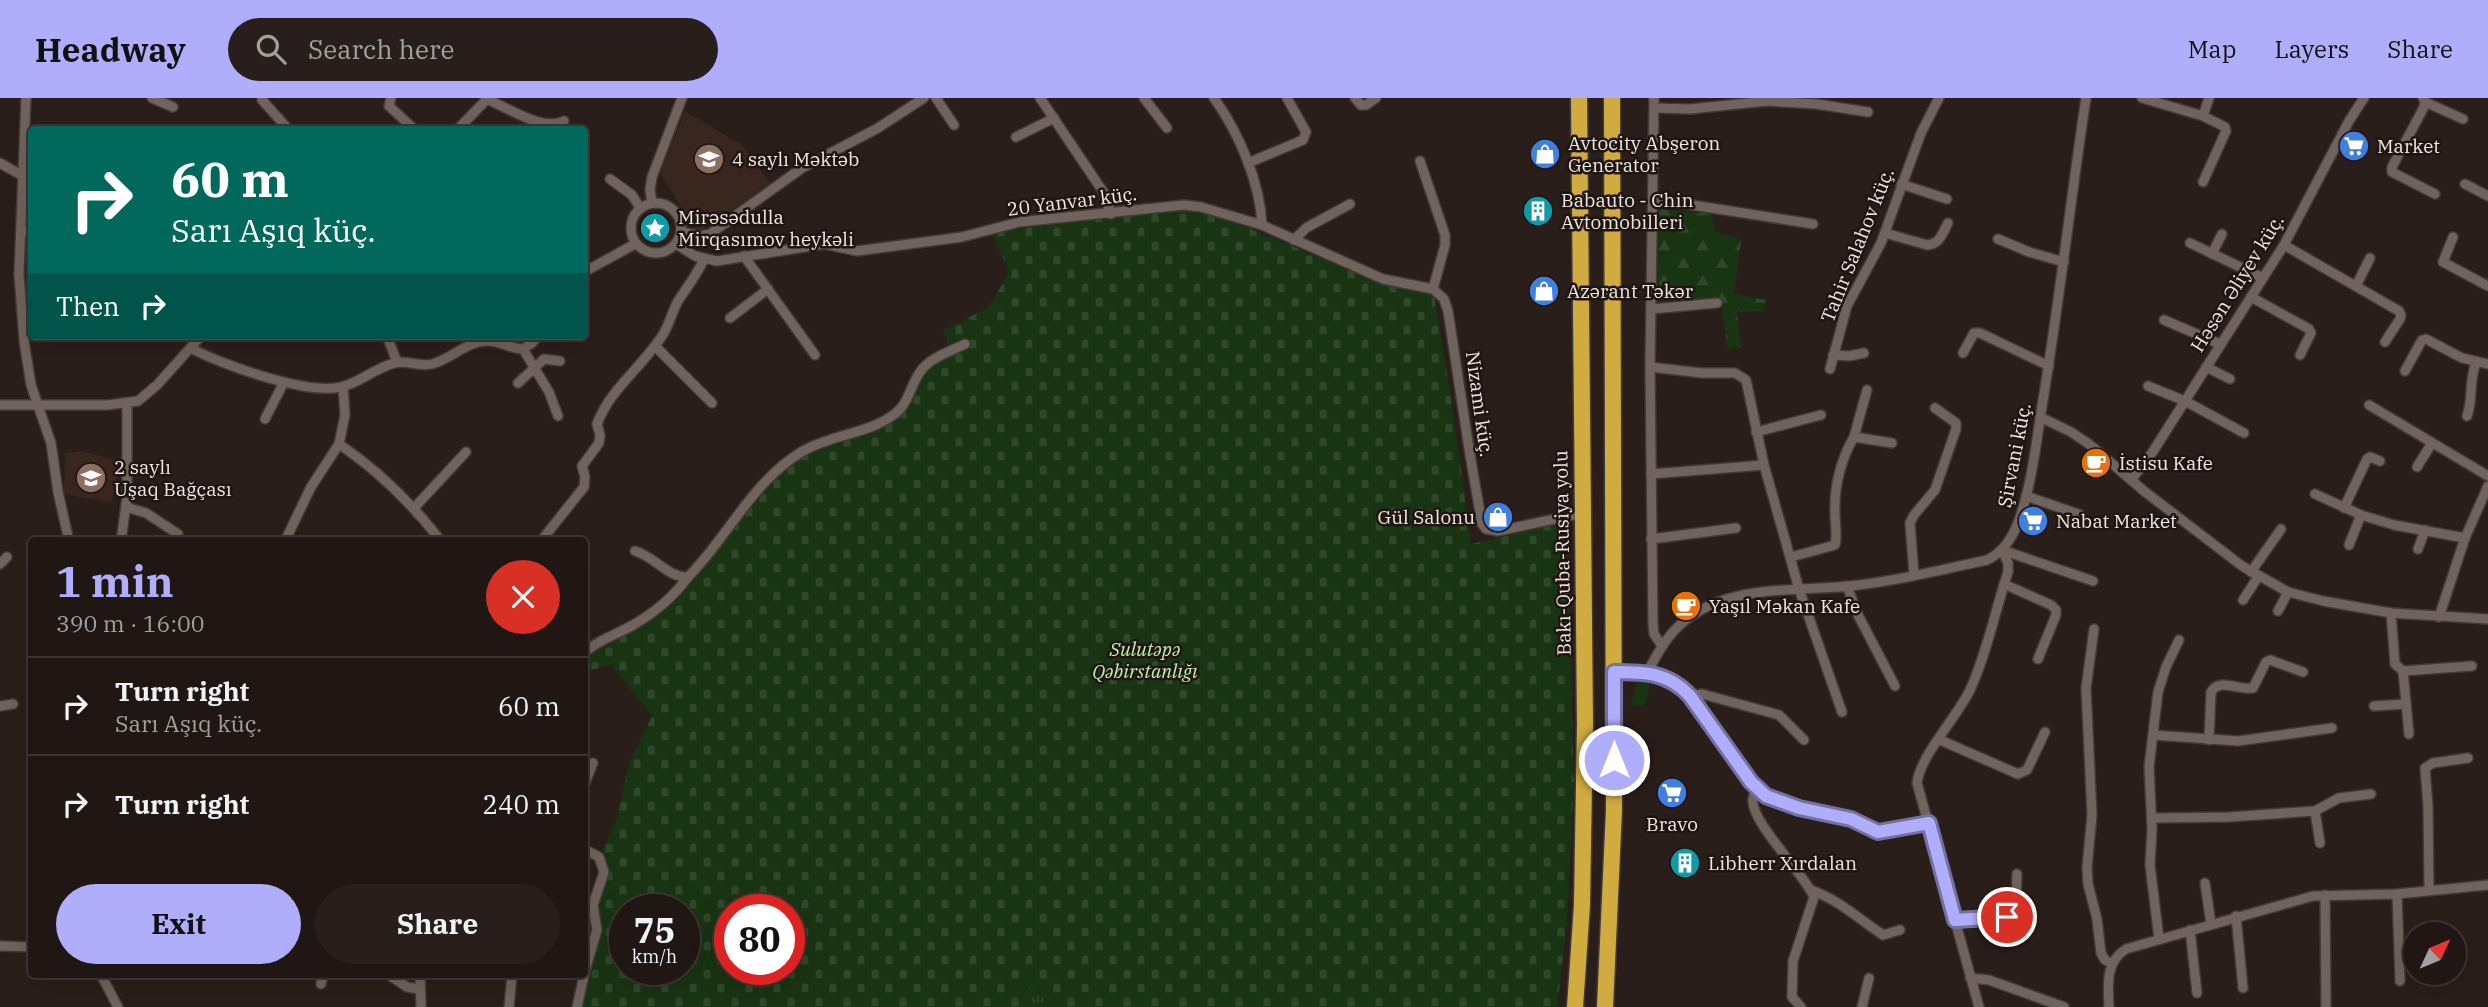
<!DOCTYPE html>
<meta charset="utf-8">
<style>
:root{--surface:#201614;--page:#281f1d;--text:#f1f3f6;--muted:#a29fa0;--line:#3d3534;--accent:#b0aefa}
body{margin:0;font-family:"IBM Plex Serif",serif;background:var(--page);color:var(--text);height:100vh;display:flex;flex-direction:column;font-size:26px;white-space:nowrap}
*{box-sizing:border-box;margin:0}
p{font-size:23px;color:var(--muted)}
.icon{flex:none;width:38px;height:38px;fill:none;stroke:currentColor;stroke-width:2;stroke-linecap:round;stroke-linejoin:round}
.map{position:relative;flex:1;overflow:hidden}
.drawer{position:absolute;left:28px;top:439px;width:560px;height:441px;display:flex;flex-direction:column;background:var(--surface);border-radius:7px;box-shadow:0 7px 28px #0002,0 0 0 2px var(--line)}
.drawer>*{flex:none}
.banner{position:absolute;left:28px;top:28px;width:560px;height:214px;border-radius:7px;box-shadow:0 7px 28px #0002,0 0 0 2px var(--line);background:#00695c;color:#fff;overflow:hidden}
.needle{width:46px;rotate:46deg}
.controls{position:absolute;left:2403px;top:824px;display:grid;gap:14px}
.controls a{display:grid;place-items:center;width:63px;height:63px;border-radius:50%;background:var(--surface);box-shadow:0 7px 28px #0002,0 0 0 2px var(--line);font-size:35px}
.speed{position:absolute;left:609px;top:796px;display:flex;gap:14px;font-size:35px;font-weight:700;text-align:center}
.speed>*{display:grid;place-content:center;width:91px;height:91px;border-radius:50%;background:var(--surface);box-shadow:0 7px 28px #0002,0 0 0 2px var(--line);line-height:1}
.speed small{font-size:18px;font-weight:400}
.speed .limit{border:10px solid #d22;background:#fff;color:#111}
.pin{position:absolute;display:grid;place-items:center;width:60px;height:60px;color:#fff;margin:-30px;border:4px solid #fff;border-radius:50%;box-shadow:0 2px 7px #0007}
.me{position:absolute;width:77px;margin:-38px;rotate:0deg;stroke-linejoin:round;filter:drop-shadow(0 0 5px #0008)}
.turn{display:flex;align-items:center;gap:24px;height:147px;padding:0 28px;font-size:32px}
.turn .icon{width:91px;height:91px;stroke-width:2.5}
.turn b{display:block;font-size:49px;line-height:60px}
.then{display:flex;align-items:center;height:66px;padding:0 28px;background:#0003;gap:14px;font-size:26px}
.round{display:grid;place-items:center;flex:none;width:74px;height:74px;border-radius:37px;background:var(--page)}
.summary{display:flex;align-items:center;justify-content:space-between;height:119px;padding:0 28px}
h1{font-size:42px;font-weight:700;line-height:52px;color:var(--accent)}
.button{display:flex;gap:14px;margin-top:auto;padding:14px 28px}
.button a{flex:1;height:80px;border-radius:42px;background:var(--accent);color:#111;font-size:28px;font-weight:700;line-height:80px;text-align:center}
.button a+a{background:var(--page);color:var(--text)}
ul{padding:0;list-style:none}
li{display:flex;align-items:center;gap:21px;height:98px;padding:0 28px;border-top:2px solid var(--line)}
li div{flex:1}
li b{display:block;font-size:26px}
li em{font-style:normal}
header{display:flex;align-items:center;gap:42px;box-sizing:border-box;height:98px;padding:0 35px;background:var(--accent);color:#111}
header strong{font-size:33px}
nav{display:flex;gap:38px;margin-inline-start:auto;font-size:24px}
.search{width:490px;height:63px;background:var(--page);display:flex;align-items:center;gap:18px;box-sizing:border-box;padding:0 24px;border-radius:38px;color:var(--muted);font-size:26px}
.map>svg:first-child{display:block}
.built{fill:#38261f}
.grass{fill:#193413}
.forest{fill:url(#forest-firs)}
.cemetery{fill:url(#cemetery-stones);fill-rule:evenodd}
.park{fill:url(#park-tufts)}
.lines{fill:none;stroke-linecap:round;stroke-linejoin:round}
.street-casing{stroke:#433936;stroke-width:12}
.highway-casing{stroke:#433936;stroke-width:19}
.street{stroke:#70625c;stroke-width:9}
.highway{stroke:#cfab40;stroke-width:16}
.route-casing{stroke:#7271a2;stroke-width:18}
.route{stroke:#b0aefa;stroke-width:12}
.labels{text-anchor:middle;stroke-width:5;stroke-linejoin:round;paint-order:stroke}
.poi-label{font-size:19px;fill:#efe7e3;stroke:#201511;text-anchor:start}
.street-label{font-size:19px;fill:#efe7e3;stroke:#201511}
.park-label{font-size:19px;font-style:italic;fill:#bbf3af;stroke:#201511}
</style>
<header>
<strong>Headway</strong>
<div class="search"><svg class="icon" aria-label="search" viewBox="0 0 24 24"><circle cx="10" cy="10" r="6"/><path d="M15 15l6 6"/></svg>Search here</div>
<nav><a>Map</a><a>Layers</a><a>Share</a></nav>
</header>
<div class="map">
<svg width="2488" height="909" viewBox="0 0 2488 909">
<defs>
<pattern id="forest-firs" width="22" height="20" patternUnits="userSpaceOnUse" patternTransform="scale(1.75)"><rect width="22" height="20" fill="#193413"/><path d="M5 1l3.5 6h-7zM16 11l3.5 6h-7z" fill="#30482a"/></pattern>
<pattern id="cemetery-stones" width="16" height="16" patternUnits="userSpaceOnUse" patternTransform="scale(1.75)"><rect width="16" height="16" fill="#193413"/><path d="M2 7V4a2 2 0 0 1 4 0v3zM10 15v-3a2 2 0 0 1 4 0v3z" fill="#30482a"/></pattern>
<pattern id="park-tufts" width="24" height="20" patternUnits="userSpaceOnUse" patternTransform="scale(1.75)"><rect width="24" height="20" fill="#193413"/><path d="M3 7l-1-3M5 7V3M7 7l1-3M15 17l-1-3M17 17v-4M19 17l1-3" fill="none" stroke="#30482a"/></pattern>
</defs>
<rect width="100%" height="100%" fill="#2a1e1a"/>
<!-- built -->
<g class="built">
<polygon points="685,13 742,47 771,87 698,135 660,75"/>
<polygon points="82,353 120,364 112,405 64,396 65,355"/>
</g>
<!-- grass -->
<g class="grass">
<circle cx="655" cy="131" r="15"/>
<polygon points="1638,581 1651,582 1645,607 1631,607"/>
</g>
<!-- forest -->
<polygon class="forest" points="1658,111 1711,116 1716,134 1741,142 1734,196 1766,202 1764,213 1737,214 1741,249 1728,252 1720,200 1658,203"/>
<!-- cemetery -->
<path class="cemetery" d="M1187,111l42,11 156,65 49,10 20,123 17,126 96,-22 7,260 -7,141 -10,84h-976l17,-98 10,-41 -6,-16 16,-37 11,-51 23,-48 -40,-51 -26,6 -1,-12 96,-71 25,-25 51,-65 21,-22 33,-26 19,-8 54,-15 27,-21 12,-34 30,-18 -10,-23 46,-24 20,-35 -16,-37 27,-10zM625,812h59v60h-59zM730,812h59v60h-59z"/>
<!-- park -->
<polygon class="park" points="1030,885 1037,896 1049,889 1060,909 1023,909 1014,893"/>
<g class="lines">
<!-- street casing -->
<g class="street-casing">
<g id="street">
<polyline points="26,0 19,176 24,243 31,287 51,345 58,394 69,443"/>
<polyline points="152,0 173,9"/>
<polyline points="391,0 389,8 415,32"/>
<polyline points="936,0 954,27"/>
<polyline points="1040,0 1104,95 1111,116"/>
<polyline points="1144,0 1167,30"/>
<path d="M1214,0c25,35 46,84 48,127"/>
<polyline points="1355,0 1361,7 1366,7 1376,0"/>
<polyline points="1654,0 1650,269 1653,526 1654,536 1662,548"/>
<polyline points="2142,0 2203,18 2209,0"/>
<polyline points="2423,0 2425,4 2424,9 2392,69 2392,74 2435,96"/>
<path d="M487,1c21,9 56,33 77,22"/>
<polyline points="262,2 289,32"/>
<polyline points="2425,4 2463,21"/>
<polyline points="1654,10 1690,11 1767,3 1816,6 1868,14"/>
<polyline points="457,32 488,0"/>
<polyline points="1016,39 1054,20"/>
<polyline points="1420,63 1445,137 1445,147 1433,191"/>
<polyline points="0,65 32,83"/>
<polyline points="1248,65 1298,44 1303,42 1306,34 1287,0"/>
<polyline points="610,81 632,97 640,110"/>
<polyline points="2203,84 2226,33 2225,29 2203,18"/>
<polyline points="1901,86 1947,101"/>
<polyline points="2465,86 2488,98"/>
<polyline points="1654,101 1813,126"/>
<circle cx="656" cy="130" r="25"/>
<polyline points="652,105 650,92 652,79 682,0"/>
<polyline points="21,132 32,134"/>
<polyline points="681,134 701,138 710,136 802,70 878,30 924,0"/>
<path d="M1885,135l42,12c13,-1 15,-11 21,-22"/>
<polyline points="2453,139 2443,164 2488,188"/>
<polyline points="1998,141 2029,154 2064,164"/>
<polyline points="1294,142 1306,130 1350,106"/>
<polyline points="2190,145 2263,180"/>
<polyline points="676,146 695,158 717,163 824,146 857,153 962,139 1019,124 1184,107 1201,109 1262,127 1383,181 1433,191 1444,201 1448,213 1469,351 1482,426 1486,431 1498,433 1583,415"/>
<polyline points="2284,147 2399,213 2401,217 2400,221 2385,244"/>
<polyline points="2212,156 2222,136"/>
<polyline points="744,158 815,257"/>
<polyline points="584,174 635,146"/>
<polyline points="2356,188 2370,160"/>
<polyline points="2251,199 2309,231 2311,235 2300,257"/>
<polyline points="1652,211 1717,205"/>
<polyline points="730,220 768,191"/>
<polyline points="2164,222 2220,246"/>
<polyline points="387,238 397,264"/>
<polyline points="655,248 712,305"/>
<path d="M192,251c33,16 113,46 149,38 19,-4 35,-20 54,-24 12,-3 25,4 37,1 19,-5 34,-22 54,-23 13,-1 24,8 37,8l26,43 9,24"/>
<polyline points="523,251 532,245 538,238"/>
<polyline points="1963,255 1974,235 1980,235 2049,268"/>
<polyline points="1833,257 1849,258 1864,255"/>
<polyline points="1650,269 1702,275 1735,275 1746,282 1764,367 1799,491 1842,614"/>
<polyline points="2206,269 2230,281"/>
<polyline points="1830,271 1847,208 1881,145 1921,35 1939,0"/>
<polyline points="2405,273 2422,242 2426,241 2462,260 2488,266"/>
<polyline points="518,285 544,261 560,263"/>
<polyline points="2148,288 2185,303 2244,335"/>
<polyline points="0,307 107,307 138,303 157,287 201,238"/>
<polyline points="2369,307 2488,378"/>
<path d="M2467,318c7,-21 1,-32 9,-53"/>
<polyline points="2040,319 2071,334 2089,346 2144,393 2242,468 2288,494 2323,503 2391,515 2488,521"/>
<polyline points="265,321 284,284"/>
<polyline points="1756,334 1821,317"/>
<polyline points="1854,339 1867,292"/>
<path d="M339,346c40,27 73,60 102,97"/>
<polyline points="2417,369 2432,345"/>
<polyline points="1651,376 1764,367"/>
<polyline points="2131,382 2152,355 2284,147 2349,23 2364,0"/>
<polyline points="2315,396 2361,417 2394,427 2465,440"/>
<polyline points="2026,398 2081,417"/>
<polyline points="126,409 146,415 178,436"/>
<polyline points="415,409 466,354"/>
<polyline points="2344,410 2367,361 2370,359 2380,363"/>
<polyline points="1651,441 1736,430"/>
<polyline points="121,443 127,400 127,306"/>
<polyline points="285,443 311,389 339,346 345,317 343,289"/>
<path d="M541,443l43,-54 1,-10 -3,-11 17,-23 1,-8 -3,-11c13,-35 45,-57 65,-88 7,-10 10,-24 16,-35 9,-14 19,-26 26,-42"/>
<polyline points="2349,447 2361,417"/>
<polyline points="2418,451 2425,432"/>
<polyline points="2002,452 2093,483"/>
<path d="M635,453c19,5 33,27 53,26 40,-40 64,-96 115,-126 29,-17 67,-17 93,-38 14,-12 14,-27 24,-41 9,-14 31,-21 45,-28"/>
<path d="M1791,459l44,-12c3,-11 -1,-26 0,-39 0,-23 7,-49 19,-69l38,6"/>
<polyline points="0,466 7,459"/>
<polyline points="2251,474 2281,431"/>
<polyline points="1914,477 1910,425 1914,417 1935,392 1956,331 1956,325 1935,310"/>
<polyline points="2004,486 2051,507 2056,512 2056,517 2038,561"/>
<polyline points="1847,488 1858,517 1895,588"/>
<polyline points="2243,502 2258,479"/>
<polyline points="2278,513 2288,494"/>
<polyline points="2391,515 2395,566 2403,573 2472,568"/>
<polyline points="2439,519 2465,440 2488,388"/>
<polyline points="2094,531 2086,590 2092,717 2087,769 2088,786 2097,821 2101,855 2105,862 2111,865"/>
<path d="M584,555c15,-14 32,-18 49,-28 21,-12 41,-29 55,-48"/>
<polyline points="2403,573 2409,636"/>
<polyline points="1614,574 1647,575 1675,583 1690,598 1710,624 1751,684 1766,697 1778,703 1799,710 1851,721 1878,734 1929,725"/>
<path d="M1647,575c8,-15 15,-29 26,-41 43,-49 118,-40 177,-46 46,-5 91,-16 137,-26 17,-8 26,-23 32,-40 14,-39 18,-85 25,-126 16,-98 27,-197 42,-296"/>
<polyline points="1690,598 1702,596 1779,617 1804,642"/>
<polyline points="0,608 13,606"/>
<polyline points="2374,608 2406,606"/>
<polyline points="2153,637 2238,643 2332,630"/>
<polyline points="1940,642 2018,676 2027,672 2045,634"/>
<path d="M2209,642l2,-48c9,-15 28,-1 42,-4l13,-26 4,-2 33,12"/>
<polyline points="584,687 593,665"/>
<path d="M1757,691c-1,1 -4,8 -4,10 -4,21 53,77 61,98l-21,64 -1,36 9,10"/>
<polyline points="2315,713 2320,745"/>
<polyline points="2152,720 2229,719 2315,713 2339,700 2371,696"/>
<polyline points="584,751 599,759 604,774 593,807 597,832 584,876"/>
<polyline points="2205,785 2211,826"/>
<path d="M1811,792c28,10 48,29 72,45l17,-5"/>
<polyline points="2429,792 2428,708 2425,670 2433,665 2468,660"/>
<polyline points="2397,796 2400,883"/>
<polyline points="2325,797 2326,909"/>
<polyline points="2236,818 2243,890"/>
<path d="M1955,822l52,-3c12,-8 9,-29 10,-43"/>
<polyline points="2190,832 2197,895"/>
<polyline points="2159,841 2150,767 2152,731 2149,669 2158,594 2166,569 2179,542"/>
<polyline points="0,848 32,849"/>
<polyline points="101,877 118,909"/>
<polyline points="389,877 407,889 419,891"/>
<polyline points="420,877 421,909"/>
<polyline points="1970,880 1989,882 2064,909"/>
<polyline points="321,886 323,877"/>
<polyline points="509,909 512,877"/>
<polyline points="577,909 584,877"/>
<polyline points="1862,909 1869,880"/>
<path d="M1979,909l-62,-224c3,-27 40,-66 53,-93 17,-37 25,-79 38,-118v-9l-6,-13"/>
<path d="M2109,909c-1,-22 -4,-45 17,-58l187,-53 84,-2 91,-9"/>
</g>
</g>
<!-- highway casing -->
<g class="highway-casing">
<g id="highway">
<polyline points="1575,909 1582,807 1585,626 1579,0"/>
<polyline points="1605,909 1614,712 1612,0"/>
</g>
</g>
<!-- street -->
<use href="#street" class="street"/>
<!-- highway -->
<use href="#highway" class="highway"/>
</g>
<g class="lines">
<!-- route casing -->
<g class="route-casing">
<path id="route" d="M1614,662v-88c30,0 54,0 76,24l61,86 15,14 33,12 52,11 27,13 51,-9 26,97 52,-3"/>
</g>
<!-- route -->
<use href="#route" class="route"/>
</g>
<!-- icons -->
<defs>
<g id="supermarket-disc" transform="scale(1.575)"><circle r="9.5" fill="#3f7fe0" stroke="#201511"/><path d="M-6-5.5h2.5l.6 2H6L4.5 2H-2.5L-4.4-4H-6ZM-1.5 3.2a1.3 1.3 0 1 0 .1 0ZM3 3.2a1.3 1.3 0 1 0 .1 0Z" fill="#fff"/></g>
<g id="shop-disc" transform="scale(1.575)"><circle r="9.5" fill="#3f7fe0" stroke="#201511"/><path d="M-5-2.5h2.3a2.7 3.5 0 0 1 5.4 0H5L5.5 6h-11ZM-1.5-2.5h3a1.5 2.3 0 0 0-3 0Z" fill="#fff"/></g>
<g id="school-disc" transform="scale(1.575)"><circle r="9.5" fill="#8d6e63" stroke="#201511"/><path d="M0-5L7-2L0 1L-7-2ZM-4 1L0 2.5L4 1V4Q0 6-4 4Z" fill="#fff"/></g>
<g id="building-disc" transform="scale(1.575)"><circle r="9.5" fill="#0f9aa8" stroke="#201511"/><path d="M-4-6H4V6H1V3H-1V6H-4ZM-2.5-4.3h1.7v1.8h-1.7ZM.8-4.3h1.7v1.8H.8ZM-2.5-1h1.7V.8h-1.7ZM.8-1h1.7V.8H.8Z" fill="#fff"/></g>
<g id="sight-disc" transform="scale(1.575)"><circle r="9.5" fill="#0f9aa8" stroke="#201511"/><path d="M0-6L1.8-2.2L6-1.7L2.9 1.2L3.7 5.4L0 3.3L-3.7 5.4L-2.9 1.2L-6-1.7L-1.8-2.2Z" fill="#fff"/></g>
<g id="cafe-disc" transform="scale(1.575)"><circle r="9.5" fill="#e8710a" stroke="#201511"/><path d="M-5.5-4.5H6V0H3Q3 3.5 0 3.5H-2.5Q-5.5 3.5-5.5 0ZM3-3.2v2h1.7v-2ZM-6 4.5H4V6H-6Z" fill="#fff"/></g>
</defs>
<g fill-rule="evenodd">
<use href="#supermarket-disc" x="2354" y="48"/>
<use href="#shop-disc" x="1545" y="56"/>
<use href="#school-disc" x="709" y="61"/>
<use href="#building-disc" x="1538" y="113"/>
<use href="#sight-disc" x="655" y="130"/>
<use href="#shop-disc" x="1544" y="193"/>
<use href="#cafe-disc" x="2096" y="365"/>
<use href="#school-disc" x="91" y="380"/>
<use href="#shop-disc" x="1498" y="419"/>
<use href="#supermarket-disc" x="2033" y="423"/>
<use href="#cafe-disc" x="1686" y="508"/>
<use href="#supermarket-disc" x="1672" y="695"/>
<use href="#building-disc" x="1685" y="765"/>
</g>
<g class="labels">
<!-- poi labels -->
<g class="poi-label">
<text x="1568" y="52">Avtocity Abşeron<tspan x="1568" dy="22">Generator</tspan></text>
<text x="2377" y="55">Market</text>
<text x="732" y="68">4 saylı Məktəb</text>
<text x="1561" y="109">Babauto - Chin<tspan x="1561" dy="22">Avtomobilleri</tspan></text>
<text x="678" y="126">Mirəsədulla<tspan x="678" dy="22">Mirqasımov heykəli</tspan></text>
<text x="1567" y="200">Azərant Təkər</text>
<text x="2119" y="372">İstisu Kafe</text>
<text x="114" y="376">2 saylı<tspan x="114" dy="22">Uşaq Bağçası</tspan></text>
<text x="1475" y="426" text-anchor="end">Gül Salonu</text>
<text x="2056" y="430">Nabat Market</text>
<text x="1709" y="515">Yaşıl Məkan Kafe</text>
<text x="1672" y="733" text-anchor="middle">Bravo</text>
<text x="1708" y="772">Libherr Xırdalan</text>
</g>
<!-- street labels -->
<g class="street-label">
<text transform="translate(1072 103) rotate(-7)" y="7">20 Yanvar küç.</text>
<text transform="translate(1857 147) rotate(-68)" y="7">Tahir Salahov küç.</text>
<text transform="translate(2237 185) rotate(-58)" y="7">Həsən Əliyev küç.</text>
<text transform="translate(1480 306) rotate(82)" y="7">Nizami küç.</text>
<text transform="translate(2014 357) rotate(-79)" y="7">Şirvani küç.</text>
<text transform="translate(1562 455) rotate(-91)" y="7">Bakı-Quba-Rusiya yolu</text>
</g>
<!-- park labels -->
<g class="park-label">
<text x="1145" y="558">Sulutəpə<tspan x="1145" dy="22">Qəbirstanlığı</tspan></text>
</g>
</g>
</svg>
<div class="controls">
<a><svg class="needle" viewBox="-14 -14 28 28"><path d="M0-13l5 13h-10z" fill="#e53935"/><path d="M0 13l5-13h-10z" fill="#a29fa0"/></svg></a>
</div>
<div class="speed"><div>75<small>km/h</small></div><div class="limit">80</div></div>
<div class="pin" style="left:2007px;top:819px;background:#d93025"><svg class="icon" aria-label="arrive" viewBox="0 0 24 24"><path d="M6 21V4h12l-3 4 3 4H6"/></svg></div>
<svg class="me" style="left:1614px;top:662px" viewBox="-20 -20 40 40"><circle r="17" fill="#b0aefa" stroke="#fff" stroke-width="3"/><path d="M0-11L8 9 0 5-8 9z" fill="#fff"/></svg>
<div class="banner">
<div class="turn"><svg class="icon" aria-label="right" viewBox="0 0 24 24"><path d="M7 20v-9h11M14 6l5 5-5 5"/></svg><div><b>60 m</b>Sarı Aşıq küç.</div></div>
<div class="then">Then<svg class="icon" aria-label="right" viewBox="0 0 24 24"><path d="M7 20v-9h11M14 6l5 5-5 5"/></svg></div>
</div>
<section class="drawer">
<div class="summary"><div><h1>1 min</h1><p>390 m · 16:00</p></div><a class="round" style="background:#d93025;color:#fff"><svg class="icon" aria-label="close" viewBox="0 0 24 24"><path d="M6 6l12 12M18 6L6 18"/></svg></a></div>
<ul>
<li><svg class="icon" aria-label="right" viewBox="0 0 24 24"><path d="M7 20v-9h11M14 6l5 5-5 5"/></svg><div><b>Turn right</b><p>Sarı Aşıq küç.</p></div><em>60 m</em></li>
<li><svg class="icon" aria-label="right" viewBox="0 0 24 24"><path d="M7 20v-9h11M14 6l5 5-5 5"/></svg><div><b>Turn right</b></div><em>240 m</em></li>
</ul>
<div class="button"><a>Exit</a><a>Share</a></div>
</section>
</div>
